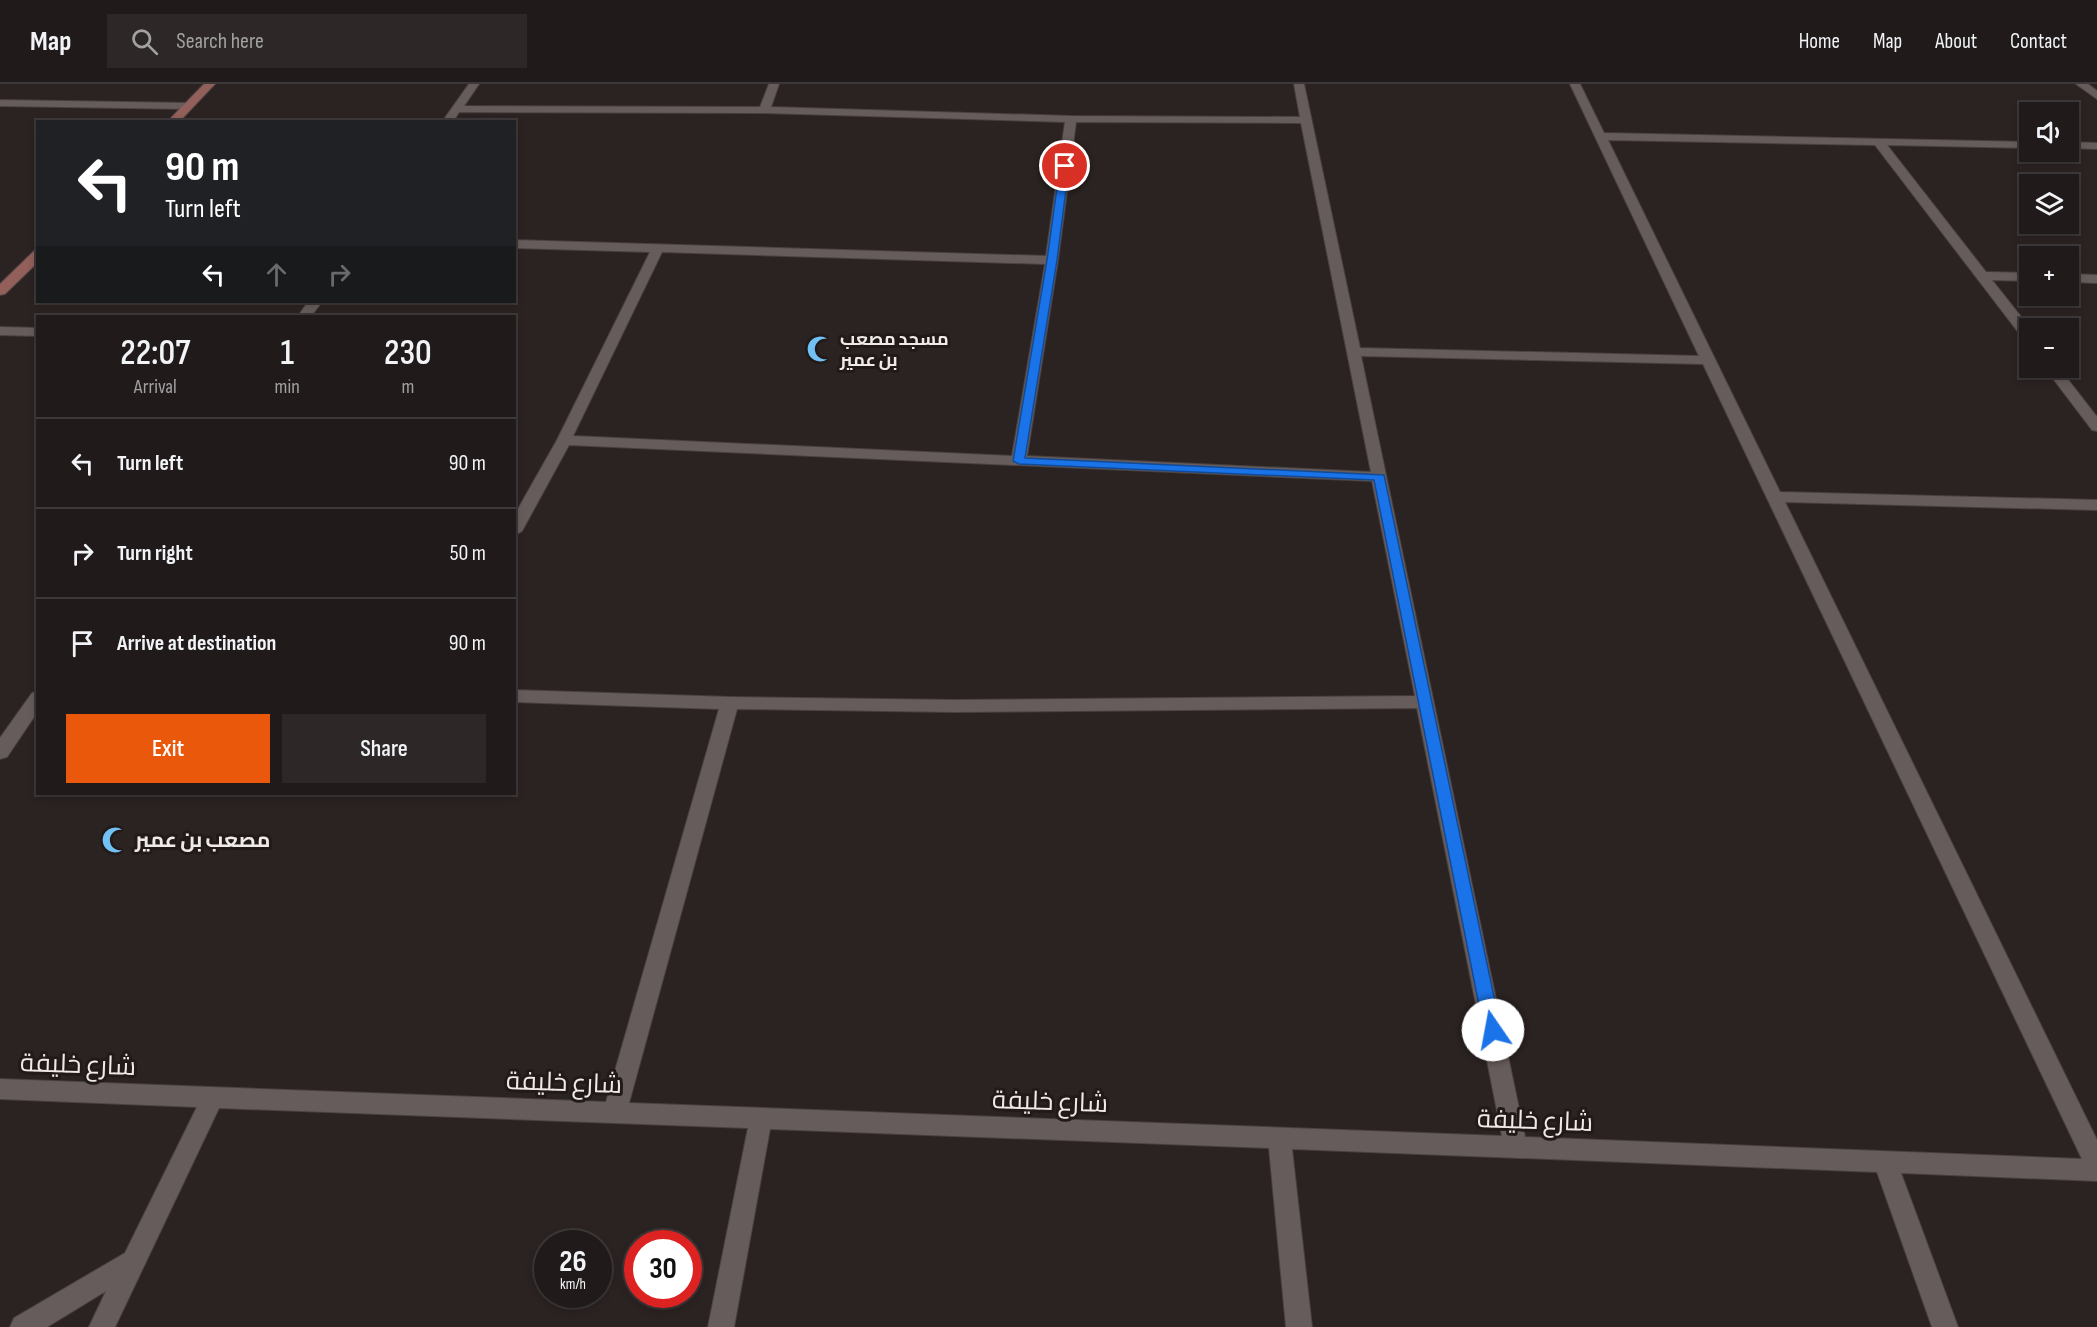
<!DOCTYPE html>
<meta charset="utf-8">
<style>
:root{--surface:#201a1a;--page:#2d2727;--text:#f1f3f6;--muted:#a2a1a2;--line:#3d3839;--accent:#ea580c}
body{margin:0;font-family:"Sofia Sans Condensed",Cairo,sans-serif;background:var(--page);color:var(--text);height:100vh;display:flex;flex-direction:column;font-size:22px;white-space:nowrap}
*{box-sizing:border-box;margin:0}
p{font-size:20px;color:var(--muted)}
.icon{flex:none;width:33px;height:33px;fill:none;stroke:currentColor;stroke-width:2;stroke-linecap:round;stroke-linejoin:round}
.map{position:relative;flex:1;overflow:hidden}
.side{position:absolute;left:36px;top:231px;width:480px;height:480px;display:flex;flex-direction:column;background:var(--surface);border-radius:0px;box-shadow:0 3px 9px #0003,0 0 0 2px var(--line)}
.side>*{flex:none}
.guide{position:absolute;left:36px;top:36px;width:480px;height:183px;border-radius:0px;box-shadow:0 3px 9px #0003,0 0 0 2px var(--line);background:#202124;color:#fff;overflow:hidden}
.tools{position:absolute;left:2019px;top:18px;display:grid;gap:12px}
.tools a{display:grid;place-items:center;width:60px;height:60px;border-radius:0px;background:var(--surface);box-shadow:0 3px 9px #0003,0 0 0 2px var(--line);font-size:30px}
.speed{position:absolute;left:534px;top:1146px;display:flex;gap:12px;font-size:30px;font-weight:700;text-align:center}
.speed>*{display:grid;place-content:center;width:78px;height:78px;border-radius:50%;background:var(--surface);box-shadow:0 3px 9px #0003,0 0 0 2px var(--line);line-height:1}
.speed small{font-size:15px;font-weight:400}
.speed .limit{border:9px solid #d22;background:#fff;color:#111}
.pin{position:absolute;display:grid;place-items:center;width:51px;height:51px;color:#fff;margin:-26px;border:3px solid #fff;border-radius:50%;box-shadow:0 2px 6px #0007}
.me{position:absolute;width:66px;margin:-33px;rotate:348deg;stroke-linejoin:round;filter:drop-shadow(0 0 4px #0008)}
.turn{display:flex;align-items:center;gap:21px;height:126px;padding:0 30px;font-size:27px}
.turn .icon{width:78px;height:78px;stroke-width:2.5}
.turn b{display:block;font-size:42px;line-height:51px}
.lanes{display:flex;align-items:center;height:57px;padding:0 30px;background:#0003;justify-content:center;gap:30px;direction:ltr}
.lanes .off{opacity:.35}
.eta{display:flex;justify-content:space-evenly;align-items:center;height:102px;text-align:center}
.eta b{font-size:36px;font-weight:600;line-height:42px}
.cta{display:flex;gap:12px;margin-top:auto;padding:12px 30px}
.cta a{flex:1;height:69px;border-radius:0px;background:var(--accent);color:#fff;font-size:24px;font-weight:600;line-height:69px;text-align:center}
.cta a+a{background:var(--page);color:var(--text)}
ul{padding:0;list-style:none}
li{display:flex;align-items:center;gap:18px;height:90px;padding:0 30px;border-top:2px solid var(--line)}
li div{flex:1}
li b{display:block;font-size:22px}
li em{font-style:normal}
header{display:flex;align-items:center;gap:36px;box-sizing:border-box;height:84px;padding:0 30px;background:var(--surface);border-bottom:2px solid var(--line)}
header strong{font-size:28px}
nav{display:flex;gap:33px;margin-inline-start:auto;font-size:21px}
.search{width:420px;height:54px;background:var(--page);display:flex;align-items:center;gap:15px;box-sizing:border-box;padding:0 21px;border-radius:0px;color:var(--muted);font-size:22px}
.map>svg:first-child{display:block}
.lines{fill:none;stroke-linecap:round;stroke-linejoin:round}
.street-casing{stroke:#494140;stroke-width:2}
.secondary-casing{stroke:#494140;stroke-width:2}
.street{fill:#665c5b;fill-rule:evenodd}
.secondary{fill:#925f5a;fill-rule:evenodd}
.route{fill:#1a73e8;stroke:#114b97;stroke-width:1.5}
.labels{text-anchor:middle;stroke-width:6;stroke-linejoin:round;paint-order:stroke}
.far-poi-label{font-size:18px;font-weight:bold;fill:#efe9e8;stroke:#211a18;text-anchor:start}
.poi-label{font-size:21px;font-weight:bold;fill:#efe9e8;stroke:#211a18;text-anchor:start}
.near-street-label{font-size:26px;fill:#efe9e8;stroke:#211a18}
</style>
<header>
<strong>Map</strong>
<div class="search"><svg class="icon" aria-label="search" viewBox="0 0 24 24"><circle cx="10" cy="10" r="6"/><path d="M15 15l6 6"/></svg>Search here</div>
<nav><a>Home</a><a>Map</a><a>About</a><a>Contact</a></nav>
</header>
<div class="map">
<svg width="2097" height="1243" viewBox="0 0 2097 1243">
<rect width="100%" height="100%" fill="#2b2322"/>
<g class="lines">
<!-- street casing -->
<g class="street-casing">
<g id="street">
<path d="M469,0h10l-15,22 296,1 9,-23h10l-8,23 300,9 229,1 -6,-33h10l56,264 339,8 -129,-272h10l24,49 426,9v6l-143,-3 99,127 44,1v8l-38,-1 38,48v14l-5,-1 -150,-196 -267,-5 172,352 317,8v10l-312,-8 312,638v41l-196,-8 57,154h-26l-55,-155 -585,-23 20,178h-26l-17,-179 -499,-19 -36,198h-26l40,-199 -529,-20 -104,219h-26l17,-36 -59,36h-37l4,-9 111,-65 72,-146 -197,-8v-20l606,23 113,-393 -205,-7v-12l216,7 225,3 460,-4 -43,-215 -803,-36 -47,86 -8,5v-20l43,-76 93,-188 -136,-4v-8l532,16 19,-134 -301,-9 -305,-1 -6,10h-11zM1076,38l225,1 70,349 -344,-16 31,-196zM662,168l383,12 -33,192 -439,-20zM1361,272l342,8 379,795 -557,-22zM1417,624l85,428 -873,-33 108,-394 218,3z"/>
<polygon points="2076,0 2088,0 2097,7 2097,15"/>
<polygon points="0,16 188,19 193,22 188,25 0,22"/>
<polygon points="2068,58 2097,59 2097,65 2068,64"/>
<polygon points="2068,190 2097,191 2097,199 2068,198"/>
<polygon points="308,218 322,218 311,232 298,232"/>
<polygon points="0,243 38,244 38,252 0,251"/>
<polygon points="2045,284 2059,284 2097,333 2097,347 2092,346"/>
<polygon points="38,607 38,627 7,673 0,675 0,654 32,609"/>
</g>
</g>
<!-- secondary casing -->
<g class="secondary-casing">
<g id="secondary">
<polygon points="204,0 215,0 179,38 167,38"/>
<polygon points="38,166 38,178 5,210 0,211 0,200 34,167"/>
</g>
</g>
<!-- street -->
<use href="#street" class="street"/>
<!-- secondary -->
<use href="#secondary" class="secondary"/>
</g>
<!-- route -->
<polygon class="route" points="1065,79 1069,82 1057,176 1025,374 1384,391 1501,946 1498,952 1493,954 1487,952 1484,946 1374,396 1019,380 1013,377 1047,176 1060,82"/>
<!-- icons -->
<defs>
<g id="mosque-bare" transform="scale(2.07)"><path d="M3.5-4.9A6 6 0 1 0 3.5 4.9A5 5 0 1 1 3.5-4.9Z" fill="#71c1f5" stroke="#211a18" stroke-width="2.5" paint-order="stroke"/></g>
</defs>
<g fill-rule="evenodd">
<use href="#mosque-bare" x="820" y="265"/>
<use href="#mosque-bare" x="115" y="756"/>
</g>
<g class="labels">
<!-- far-poi labels -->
<g class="far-poi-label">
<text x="840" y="261">مسجد مصعب<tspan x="840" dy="21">بن عمير</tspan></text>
</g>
<!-- poi labels -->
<g class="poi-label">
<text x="135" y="763">مصعب بن عمير</text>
</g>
<!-- near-street labels -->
<g class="near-street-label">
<text transform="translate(78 980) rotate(2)" y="9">شارع خليفة</text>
<text transform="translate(564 998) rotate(2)" y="9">شارع خليفة</text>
<text transform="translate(1050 1017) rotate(2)" y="9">شارع خليفة</text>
<text transform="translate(1535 1036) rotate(2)" y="9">شارع خليفة</text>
</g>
</g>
</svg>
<div class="tools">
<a><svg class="icon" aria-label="sound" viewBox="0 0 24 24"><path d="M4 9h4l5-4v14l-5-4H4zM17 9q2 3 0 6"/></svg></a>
<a><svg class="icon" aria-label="layers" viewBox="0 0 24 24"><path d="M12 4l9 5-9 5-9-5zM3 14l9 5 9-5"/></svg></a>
<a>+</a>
<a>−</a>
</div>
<div class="speed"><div>26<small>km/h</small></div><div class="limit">30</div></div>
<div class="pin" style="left:1065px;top:82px;background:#d93025"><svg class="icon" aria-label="arrive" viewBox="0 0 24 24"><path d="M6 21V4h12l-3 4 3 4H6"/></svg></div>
<svg class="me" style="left:1493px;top:946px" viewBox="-20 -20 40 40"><circle r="19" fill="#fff"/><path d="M0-13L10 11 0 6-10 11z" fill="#1a73e8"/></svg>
<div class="guide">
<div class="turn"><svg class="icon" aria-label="left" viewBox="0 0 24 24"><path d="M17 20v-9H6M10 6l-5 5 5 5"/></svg><div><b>90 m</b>Turn left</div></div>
<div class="lanes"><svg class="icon" aria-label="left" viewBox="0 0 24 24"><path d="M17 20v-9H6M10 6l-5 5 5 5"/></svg><svg class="icon off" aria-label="ahead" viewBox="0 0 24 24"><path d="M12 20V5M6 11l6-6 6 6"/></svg><svg class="icon off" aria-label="right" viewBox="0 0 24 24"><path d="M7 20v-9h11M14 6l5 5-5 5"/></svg></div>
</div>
<section class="side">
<div class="eta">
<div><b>22:07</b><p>Arrival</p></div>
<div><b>1</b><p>min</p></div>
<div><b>230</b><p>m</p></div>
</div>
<ul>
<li><svg class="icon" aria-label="left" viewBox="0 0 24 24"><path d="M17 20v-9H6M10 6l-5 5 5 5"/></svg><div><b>Turn left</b></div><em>90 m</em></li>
<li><svg class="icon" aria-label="right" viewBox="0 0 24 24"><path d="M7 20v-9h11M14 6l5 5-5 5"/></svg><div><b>Turn right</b></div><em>50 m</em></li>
<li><svg class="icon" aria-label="arrive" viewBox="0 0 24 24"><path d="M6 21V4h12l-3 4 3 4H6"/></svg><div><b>Arrive at destination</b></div><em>90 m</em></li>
</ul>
<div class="cta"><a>Exit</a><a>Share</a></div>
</section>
</div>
